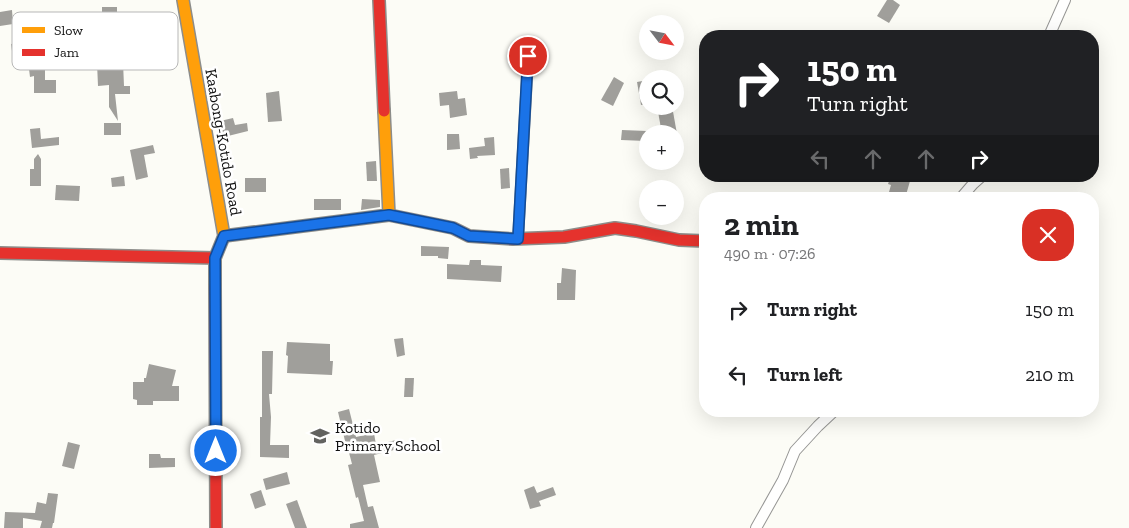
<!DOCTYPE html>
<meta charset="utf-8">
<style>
:root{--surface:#fff;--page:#f2f2f2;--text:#202124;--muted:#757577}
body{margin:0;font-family:"Zilla Slab",serif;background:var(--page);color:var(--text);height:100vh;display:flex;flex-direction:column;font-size:19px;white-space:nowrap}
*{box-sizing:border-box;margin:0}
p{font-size:16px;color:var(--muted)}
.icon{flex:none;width:28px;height:28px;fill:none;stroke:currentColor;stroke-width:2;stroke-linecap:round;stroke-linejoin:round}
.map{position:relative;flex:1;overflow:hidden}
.sheet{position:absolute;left:699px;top:192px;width:400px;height:225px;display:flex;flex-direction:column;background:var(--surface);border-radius:20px;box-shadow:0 5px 20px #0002}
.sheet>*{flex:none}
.banner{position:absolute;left:699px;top:30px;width:400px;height:152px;border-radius:20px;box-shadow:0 5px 20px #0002;background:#202124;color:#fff;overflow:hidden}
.needle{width:32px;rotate:122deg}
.controls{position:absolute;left:639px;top:15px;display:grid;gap:10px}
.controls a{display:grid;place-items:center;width:45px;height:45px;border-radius:50%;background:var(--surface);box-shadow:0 5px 20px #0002;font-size:25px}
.pin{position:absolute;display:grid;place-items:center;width:42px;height:42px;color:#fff;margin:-21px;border:2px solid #fff;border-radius:50%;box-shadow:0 1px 5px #0007}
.me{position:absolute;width:55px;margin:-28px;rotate:0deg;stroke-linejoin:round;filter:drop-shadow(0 0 4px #0008)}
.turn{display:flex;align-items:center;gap:18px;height:105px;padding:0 25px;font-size:22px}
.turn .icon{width:65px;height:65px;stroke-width:2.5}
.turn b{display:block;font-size:35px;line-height:42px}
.lanes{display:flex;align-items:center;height:48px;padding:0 25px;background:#0003;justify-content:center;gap:25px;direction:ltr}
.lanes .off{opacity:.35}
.round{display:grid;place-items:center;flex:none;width:52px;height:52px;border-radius:20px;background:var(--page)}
.head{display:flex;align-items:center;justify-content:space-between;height:85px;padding:0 25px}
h1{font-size:30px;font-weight:800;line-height:38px}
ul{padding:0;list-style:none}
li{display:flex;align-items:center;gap:15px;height:65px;padding:0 25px}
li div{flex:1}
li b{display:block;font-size:19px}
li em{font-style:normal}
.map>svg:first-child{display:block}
.building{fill:#a09f9b}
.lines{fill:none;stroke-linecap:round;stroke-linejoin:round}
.street-casing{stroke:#969694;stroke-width:12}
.slow-casing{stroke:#8d8d8a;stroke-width:14}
.jam-casing{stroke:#8d8d8a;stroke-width:14}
.street{stroke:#fffffe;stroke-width:10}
.slow{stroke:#ff9f0a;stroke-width:11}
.jam{stroke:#e5322d;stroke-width:11}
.route-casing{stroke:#114b97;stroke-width:12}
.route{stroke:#1a73e8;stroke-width:9}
.labels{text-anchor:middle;stroke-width:5;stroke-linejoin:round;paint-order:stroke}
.street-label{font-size:16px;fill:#101010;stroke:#fff}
.poi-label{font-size:16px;fill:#101010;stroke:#fff;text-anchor:start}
.key{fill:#fff;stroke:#b7b7b7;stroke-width:1}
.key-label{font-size:14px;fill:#101010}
</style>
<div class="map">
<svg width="1129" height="528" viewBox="0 0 1129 528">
<rect width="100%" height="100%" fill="#fcfcf6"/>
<!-- building -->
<g class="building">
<polygon points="887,0 893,0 900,5 889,23 877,16"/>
<polygon points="102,7 117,7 117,13 123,12 123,23 117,23 117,33 102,33"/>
<polygon points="12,10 13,24 0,26 0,12"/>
<polygon points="26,42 28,64 14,65 11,44"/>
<polygon points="123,62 124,86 130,86 130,94 115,94 118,121 109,107 109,85 98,86 97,63"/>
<polygon points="29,69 45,69 45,80 56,80 56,93 34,93 34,76 30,77"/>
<polygon points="614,77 624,83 613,106 601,100"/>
<polygon points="648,80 648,104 641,105 637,82"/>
<polygon points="279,91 282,121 268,122 266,93"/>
<polygon points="457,91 458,99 465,98 467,115 450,118 449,105 440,106 439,93"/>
<polygon points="657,106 672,106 677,134 662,134"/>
<polygon points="233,118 235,125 247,123 248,131 220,138 216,122"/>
<rect x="104" y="123" width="17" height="12"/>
<polygon points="40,128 41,139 59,137 59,145 32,148 30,129"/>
<polygon points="622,130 647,131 646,141 621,140"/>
<polygon points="447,134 459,134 460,149 447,150"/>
<polygon points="494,137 495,155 477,156 478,158 470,159 469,148 485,146 484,138"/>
<polygon points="153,145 155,153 144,155 148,177 136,180 130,150"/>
<polygon points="38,154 41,159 41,186 30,186 30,169 34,169 34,159"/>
<polygon points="376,161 377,181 367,181 366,162"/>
<polygon points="509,168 510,188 501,189 500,169"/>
<polygon points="124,176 125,186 112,187 111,178"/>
<polygon points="891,176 909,176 908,181 910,181 906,195 899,193 898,195 889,192 891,185 888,184"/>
<rect x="245" y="178" width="21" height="14"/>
<polygon points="56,185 80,186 79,201 55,200"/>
<rect x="314" y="199" width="27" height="11"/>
<polygon points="362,199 380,200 380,207 361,210"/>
<polygon points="421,246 449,247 448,259 438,258 438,256 421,256"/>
<polygon points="470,260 481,260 481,265 502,266 501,282 447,279 447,264 469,265"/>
<polygon points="562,268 576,270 575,300 557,300 557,283 561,283"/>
<polygon points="403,338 405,355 397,357 394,339"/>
<polygon points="287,342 330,344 330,361 333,361 332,375 287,373 288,356 286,355"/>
<polygon points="262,351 273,351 272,394 269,394 271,417 270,445 289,445 289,458 260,457 260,417 262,417"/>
<polygon points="149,364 176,370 172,386 179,386 179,401 153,401 153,405 137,405 137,400 133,399 133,382 144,382 144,378 146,378"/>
<polygon points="405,378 414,378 413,397 404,397"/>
<polygon points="349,409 356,437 374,433 376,445 396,440 398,449 374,455 380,482 363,485 368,507 373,506 379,528 350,528 350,524 364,521 358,497 356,498 348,465 352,464 347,445 346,445 338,412"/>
<polygon points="68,442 80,445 74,469 62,466"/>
<polygon points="149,454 160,454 161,458 175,458 175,467 149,468"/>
<polygon points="287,472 290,484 266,490 263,479"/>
<polygon points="534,486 537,493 553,487 556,495 539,501 541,506 530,509 524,490"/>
<polygon points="261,490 266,505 255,509 250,494"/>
<polygon points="48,493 58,494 54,523 53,523 52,528 40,528 42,521 23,518 23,528 4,528 5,512 35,513 37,502 46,504"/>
<polygon points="297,500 307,528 295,528 286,504"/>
</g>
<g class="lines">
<!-- street casing -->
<g class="street-casing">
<g id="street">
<polyline points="1049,36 1065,0"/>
<polyline points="960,199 973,184 982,176"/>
<polyline points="518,239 529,42"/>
<polyline points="756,528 783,480 795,451 818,426 834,411"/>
</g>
</g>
<!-- slow casing -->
<g class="slow-casing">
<g id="slow">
<polyline points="183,0 224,236 215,258 215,286"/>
<polyline points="224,236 389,215 384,111"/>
</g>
</g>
<!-- jam casing -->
<g class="jam-casing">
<g id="jam">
<polyline points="379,0 384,111"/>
<polyline points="389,215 453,228 469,236 513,239 564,237 615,228 636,231 679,240 705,241"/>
<polyline points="0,253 215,258"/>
<polyline points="215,286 216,528"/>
</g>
</g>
<!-- street -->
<use href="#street" class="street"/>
<!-- slow -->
<use href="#slow" class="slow"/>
<!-- jam -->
<use href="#jam" class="jam"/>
</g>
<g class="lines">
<!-- route casing -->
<g class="route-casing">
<polyline id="route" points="216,451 215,258 224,236 389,215 453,228 469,236 518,239 528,56"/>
</g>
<!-- route -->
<use href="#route" class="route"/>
</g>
<!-- icons -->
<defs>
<g id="school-bare" transform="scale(1.5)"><path d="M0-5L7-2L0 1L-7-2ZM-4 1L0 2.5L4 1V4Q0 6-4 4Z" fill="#636360" stroke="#fff" stroke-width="2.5" paint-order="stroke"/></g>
</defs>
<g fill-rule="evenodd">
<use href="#school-bare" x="320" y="436"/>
</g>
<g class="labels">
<!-- street labels -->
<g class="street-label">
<text transform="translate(224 142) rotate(80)" y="6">Kaabong-Kotido Road</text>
</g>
<!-- poi labels -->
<g class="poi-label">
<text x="335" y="433">Kotido<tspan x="335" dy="18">Primary School</tspan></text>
</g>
</g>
<!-- legend -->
<rect x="12" y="12" width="166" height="58" rx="8" class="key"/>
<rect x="22" y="27" width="23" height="6" fill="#ff9f0a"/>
<rect x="22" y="49" width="23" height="7" fill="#e5322d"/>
<g class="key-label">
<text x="54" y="35">Slow</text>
<text x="54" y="57">Jam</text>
</g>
</svg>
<div class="controls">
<a><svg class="needle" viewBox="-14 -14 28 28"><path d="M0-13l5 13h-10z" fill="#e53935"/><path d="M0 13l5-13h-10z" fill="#757577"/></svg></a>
<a><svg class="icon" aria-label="search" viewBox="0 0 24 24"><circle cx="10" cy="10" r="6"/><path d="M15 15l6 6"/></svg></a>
<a>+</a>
<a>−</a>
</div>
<div class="pin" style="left:528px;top:56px;background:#d93025"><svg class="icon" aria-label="arrive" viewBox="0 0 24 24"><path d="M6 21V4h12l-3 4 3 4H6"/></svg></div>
<svg class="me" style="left:216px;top:451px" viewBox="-20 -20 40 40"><circle r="17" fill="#1a73e8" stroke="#fff" stroke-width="3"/><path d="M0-11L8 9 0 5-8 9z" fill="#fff"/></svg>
<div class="banner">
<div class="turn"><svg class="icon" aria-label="right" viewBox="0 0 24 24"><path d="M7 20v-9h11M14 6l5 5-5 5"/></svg><div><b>150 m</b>Turn right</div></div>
<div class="lanes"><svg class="icon off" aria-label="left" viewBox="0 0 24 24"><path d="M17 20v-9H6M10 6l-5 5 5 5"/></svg><svg class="icon off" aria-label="ahead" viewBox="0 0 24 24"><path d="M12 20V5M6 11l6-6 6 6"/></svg><svg class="icon off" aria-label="ahead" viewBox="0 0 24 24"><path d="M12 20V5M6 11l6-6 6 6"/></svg><svg class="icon" aria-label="right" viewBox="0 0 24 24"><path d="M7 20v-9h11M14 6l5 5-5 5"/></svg></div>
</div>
<section class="sheet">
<div class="head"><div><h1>2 min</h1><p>490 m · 07:26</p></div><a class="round" style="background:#d93025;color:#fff"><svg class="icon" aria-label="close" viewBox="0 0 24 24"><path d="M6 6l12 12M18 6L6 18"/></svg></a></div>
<ul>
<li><svg class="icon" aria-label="right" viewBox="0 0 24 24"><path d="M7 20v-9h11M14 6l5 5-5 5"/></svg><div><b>Turn right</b></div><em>150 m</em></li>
<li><svg class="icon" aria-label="left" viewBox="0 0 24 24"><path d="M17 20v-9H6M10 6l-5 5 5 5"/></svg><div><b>Turn left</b></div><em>210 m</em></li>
</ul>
</section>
</div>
